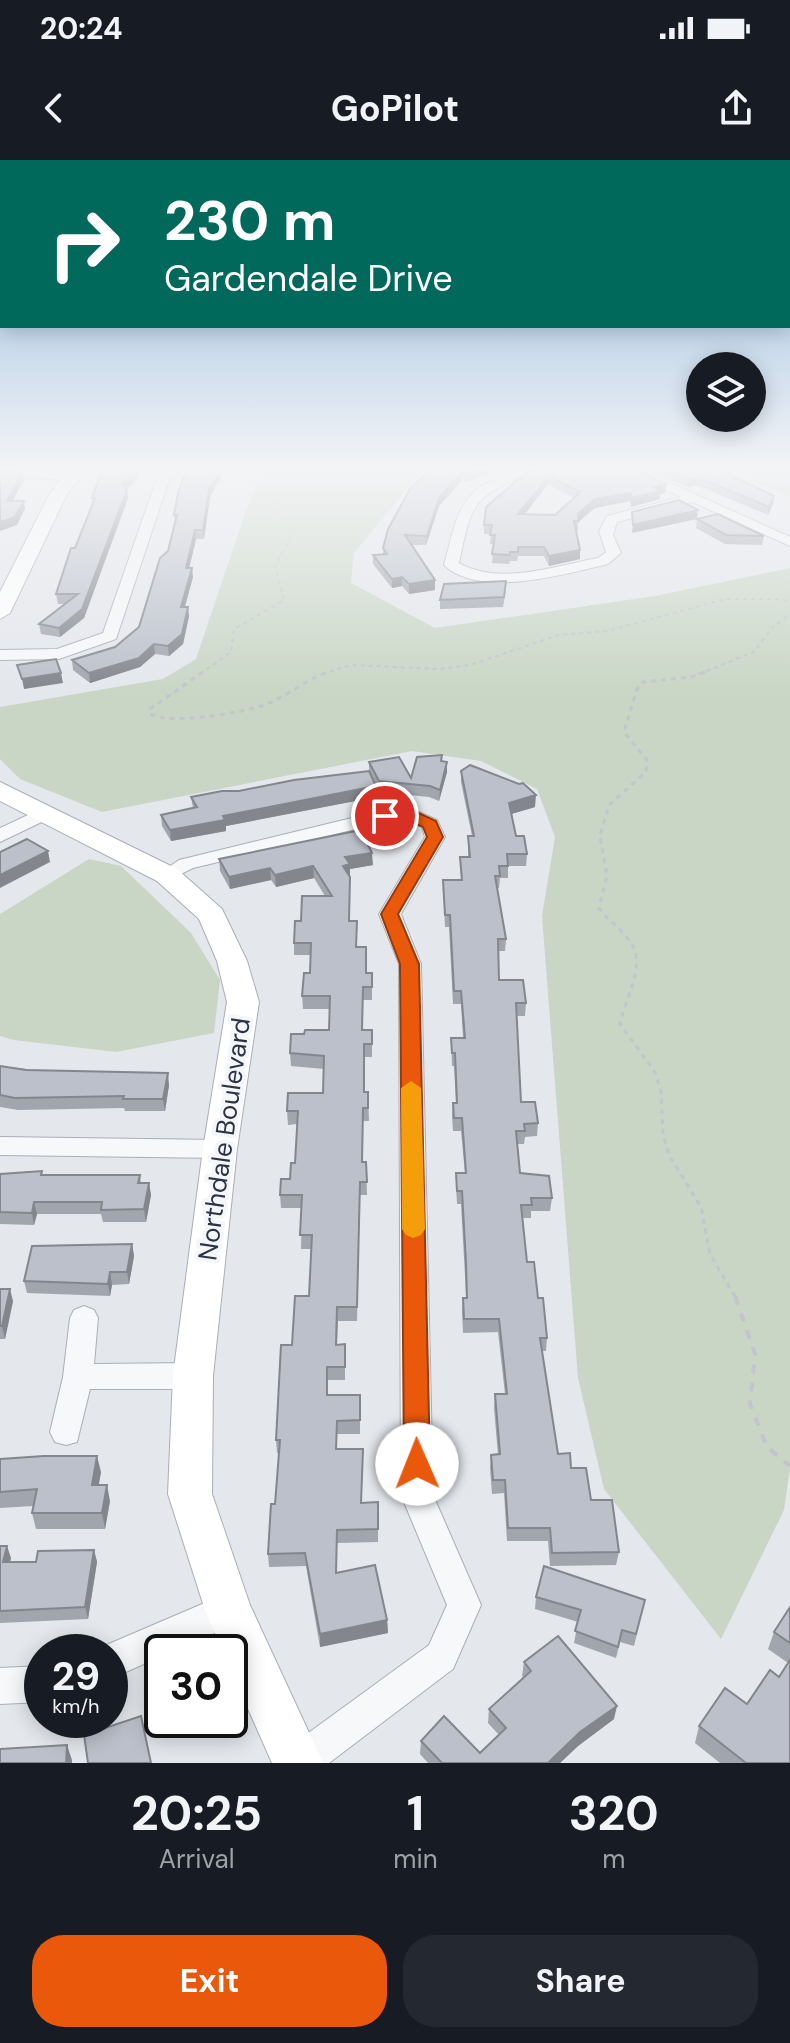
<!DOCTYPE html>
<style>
:root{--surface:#171b24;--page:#242831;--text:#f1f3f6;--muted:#9ea1a6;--accent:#ea580c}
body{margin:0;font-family:"DM Sans",sans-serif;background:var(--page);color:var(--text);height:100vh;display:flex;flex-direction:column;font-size:30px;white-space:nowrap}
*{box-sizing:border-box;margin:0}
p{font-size:26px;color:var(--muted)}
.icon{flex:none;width:44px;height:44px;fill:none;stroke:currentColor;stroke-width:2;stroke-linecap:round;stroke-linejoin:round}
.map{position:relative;height:1603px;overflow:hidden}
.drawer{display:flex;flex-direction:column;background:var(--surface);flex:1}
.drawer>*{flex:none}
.top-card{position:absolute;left:0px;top:0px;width:790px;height:168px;box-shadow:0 4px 20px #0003;background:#00695c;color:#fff;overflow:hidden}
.controls{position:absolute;left:686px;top:192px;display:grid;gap:16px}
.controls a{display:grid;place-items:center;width:80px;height:80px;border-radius:50%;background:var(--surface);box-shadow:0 4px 20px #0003;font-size:40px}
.speed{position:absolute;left:24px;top:1474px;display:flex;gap:16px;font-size:40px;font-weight:700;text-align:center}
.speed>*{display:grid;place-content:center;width:104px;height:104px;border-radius:50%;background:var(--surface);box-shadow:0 4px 20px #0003;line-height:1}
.speed small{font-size:20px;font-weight:400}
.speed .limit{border:4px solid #111;border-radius:12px;background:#fff;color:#111}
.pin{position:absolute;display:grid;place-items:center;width:68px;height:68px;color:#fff;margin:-34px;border:4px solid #fff;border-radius:50%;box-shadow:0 2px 8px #0007}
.me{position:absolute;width:88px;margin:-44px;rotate:359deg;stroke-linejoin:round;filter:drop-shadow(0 0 6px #0008)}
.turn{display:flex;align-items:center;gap:28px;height:168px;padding:0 32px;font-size:36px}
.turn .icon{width:104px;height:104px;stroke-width:2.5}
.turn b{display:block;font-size:56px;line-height:68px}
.eta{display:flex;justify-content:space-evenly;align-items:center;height:136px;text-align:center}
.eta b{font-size:48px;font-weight:700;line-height:56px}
.cta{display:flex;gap:16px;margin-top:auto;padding:16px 32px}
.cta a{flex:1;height:92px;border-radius:32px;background:var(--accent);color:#fff;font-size:32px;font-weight:700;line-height:92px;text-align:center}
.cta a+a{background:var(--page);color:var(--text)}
.status{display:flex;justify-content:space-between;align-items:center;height:56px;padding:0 40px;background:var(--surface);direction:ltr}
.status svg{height:22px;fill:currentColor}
header{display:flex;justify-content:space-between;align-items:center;height:104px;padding:0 32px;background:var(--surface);font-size:36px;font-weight:700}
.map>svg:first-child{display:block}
.green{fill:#c9d6c5}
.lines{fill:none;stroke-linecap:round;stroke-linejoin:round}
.street-casing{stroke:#a9aeb7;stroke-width:2}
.secondary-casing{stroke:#a9aeb7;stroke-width:2}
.path-far2{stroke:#c2c5cb;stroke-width:2;stroke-dasharray:4 4;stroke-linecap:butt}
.path-far1{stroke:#c2c5cb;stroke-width:3;stroke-dasharray:5 5;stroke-linecap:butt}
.path{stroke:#c2c5cb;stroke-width:4;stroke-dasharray:9 9;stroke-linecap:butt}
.street{fill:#f7f8fa;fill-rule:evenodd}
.secondary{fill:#fff;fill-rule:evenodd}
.wall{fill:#a1a5ae;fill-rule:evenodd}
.shaded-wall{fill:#83868d}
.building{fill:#bbc0ca;stroke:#83868d;stroke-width:2;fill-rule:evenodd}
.route{fill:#ea580c;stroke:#983908;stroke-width:2}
.slow{fill:#f59e0b}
.labels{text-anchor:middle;stroke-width:8;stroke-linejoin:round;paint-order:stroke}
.street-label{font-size:26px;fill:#2b3445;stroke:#f4f6f9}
</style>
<div class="status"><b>20:24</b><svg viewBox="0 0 49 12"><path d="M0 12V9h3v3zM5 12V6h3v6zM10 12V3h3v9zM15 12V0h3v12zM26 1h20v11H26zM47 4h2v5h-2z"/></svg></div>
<header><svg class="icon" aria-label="back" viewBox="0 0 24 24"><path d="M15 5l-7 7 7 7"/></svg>GoPilot<svg class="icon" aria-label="share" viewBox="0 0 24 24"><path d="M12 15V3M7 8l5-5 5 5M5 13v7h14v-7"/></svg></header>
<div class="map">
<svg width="790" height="1603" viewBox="0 0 790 1603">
<rect width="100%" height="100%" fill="#e4e7ec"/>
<!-- green -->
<g class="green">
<polygon points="263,308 428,308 417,317 354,393 351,423 435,468 655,436 790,408 790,1308 784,1350 721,1479 604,1329 578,1218 542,756 555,677 537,629 481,601 412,591 102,652 20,619 0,599 0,547 163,519 196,499 246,350"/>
<polygon points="722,308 790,308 790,337"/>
<polygon points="89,699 121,706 191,773 220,820 214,873 116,892 14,880 0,876 0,754"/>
</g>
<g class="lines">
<!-- street casing -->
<g class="street-casing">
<g id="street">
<polygon points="0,308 71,312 77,316 71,320 0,316"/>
<polygon points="170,308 184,308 169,320 116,479 59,499 0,500 0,490 57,489 103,473 157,318"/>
<path d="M531,308h21c-9,7 -24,8 -36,12 -48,17 -47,39 -57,83 41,23 96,3 139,-5l8,-6 -7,-21 8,-15 74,-19 -60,-29h16l153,69v9l-98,-44 -75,20 -4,13 8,18 -13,11c-42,10 -129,35 -164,1 17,-65 17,-79 87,-97z"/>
<polygon points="43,648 50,650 53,654 50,658 0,682 0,668"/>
<polygon points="412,649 437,660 445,677 401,754 421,804 433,1335 481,1445 453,1509 329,1603 279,1603 285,1590 429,1485 447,1445 401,1335 399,804 379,754 425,677 422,667 409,661 385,662 193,708 167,721 157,715 179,700 385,650"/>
<polygon points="0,977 220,980 229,983 233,989 229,995 220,998 0,995"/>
<polygon points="84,1146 94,1150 98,1158 94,1204 193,1203 204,1207 208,1216 204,1225 193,1229 90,1229 77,1282 66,1285 55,1282 50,1272 63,1217 70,1158 74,1150"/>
<polygon points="228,1433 240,1438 245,1450 240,1462 171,1492 162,1492 162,1496 110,1519 110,1492 96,1492 97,1489"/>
<polygon points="42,1506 42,1542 0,1544 0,1508"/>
</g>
</g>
<!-- secondary casing -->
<g class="secondary-casing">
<g id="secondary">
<polygon points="71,308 89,308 67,334 10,453 0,459 0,432 50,333"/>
<polygon points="0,622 177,709 222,749 247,801 259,842 237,989 213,1216 212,1334 250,1445 323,1603 272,1603 230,1508 230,1492 223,1492 205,1450 168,1334 173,1216 203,989 227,842 217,801 199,759 157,721 0,641"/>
</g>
</g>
<!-- path-far2 -->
<g class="path-far2">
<polyline points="200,514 231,492 234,469 284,440 275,405 292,376 290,367 279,356 278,339 264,328 278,320 277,313 287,308"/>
<polyline points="322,514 351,505 439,509 470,505 559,475 607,471 725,439 781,439 790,443"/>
<polyline points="699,514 754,492 772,468 790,454"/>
</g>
<!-- path-far1 -->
<g class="path-far1">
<path d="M203,512l-53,37v5c21,11 88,-1 111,-8 24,-7 44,-27 68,-34"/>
<path d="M705,512l-14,5 -48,5 -6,7 -13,43 23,28 -1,12 -37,33 -9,31 7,39 -8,33c9,12 21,20 30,32 19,25 -4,58 -9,84l35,48 6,20 2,42 6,21 32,52 9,47 26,44"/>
</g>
<!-- path -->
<polyline class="path" points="735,1136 755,1194 750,1244 767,1287 790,1306"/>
<!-- street -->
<use href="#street" class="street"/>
<!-- secondary -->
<use href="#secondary" class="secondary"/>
</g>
<!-- wall -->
<g class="wall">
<polygon points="105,308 141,308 133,324 126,329 128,338 84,458 60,477 41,474 39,464 66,444 58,444 56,434 93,345 92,338"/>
<polygon points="192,308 232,308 223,313 210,337 204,379 196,379 189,408 193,417 185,447 189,456 183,484 169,496 155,494 140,507 90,523 73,510 72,500 115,487 139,467 168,391 175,362 174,355"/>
<polygon points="436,308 501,308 466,322 462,320 439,346 426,385 411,385 435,420 435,430 409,434 402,426 392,428 373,404 373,395 383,394 383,388"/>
<polygon points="644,308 703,308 774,336 773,344 768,355 696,325 687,327"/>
<path d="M527,312l139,12 -1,9 -5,1v5l-29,8 -1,-6 -35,7 -17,14v8h-2l4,29 -31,7 -5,-10h-26l-1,5h-7l-1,3 -17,-1 2,-19h-4l1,-10h-7v-9zM548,324l27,14 -20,17 -31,-1z"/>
<polygon points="697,359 764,376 762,385 725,384 696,368"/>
<polygon points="506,430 503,447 440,449 440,440"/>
<polygon points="442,601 447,602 447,612 439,641 429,637 380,632 373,621 376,637 226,666 226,671 171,681 162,666 161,655 193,648 191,637 239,631 369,612 369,602 411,618"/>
<polygon points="461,611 535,647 511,654 516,676 527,694 526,706 508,706 508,718 500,718 499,728 497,728 506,779 505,791 498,791 499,820 526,843 525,856 516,856 521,942 538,963 537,976 525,977 524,984 517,984 520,1013 552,1038 550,1051 531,1051 531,1058 522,1058 527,1102 538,1138 547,1178 546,1191 542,1191 558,1294 571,1308 619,1392 616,1405 550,1406 548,1381 507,1381 504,1333 492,1334 490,1308 491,1295 498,1295 494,1248 495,1234 505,1234 498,1172 463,1173 462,1152 463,1138 466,1138 465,1116 461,1044 457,1044 456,1026 456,1013 465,1013 461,971 453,971 452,956 453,943 456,943 454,906 452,906 451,878 463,878 461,844 453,844 449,767 445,767 443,720 461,720 460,697 468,697 468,676 472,676 461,622"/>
<polygon points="219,699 373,705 350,709 349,761 366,813 372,813 372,840 363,840 362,870 372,870 372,897 364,897 364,932 368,932 369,961 363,961 363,1002 366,1002 367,1035 360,1035 357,1161 338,1161 337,1185 345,1184 345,1220 328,1220 328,1235 360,1235 360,1274 337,1274 337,1289 362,1343 378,1342 378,1382 337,1383 337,1413 387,1460 388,1473 320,1487 306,1406 269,1407 268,1394 275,1344 279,1293 277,1293 276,1280 292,1185 309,1136 311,1089 301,1089 302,1048 281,1048 280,1035 290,1019 295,1003 297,964 288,965 287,951 323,933 324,909 291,906 290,893 304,874 329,870 330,849 303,849 302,836 310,813 311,795 294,795 294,783 301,761 325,736 314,718 276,727 271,720 230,729 220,711"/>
<polygon points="0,906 169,925 165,951 125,951 124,948 18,950 0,947"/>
<polygon points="0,1014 140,1015 141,1023 149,1023 151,1035 146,1062 103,1062 101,1054 37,1054 34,1065 0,1064"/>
<polygon points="132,1084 134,1096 129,1124 112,1125 110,1136 27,1133 24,1121"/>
<polygon points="0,1129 13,1141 5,1179 0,1179"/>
<polygon points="0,1299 101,1312 98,1325 110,1341 105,1369 36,1369 32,1353 33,1346 0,1348"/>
<polygon points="0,1386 11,1398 10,1402 36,1402 94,1390 97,1402 88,1459 0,1463"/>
<polygon points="536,1437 645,1440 634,1486 620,1482 616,1498 574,1483 578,1462 535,1449"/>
<polygon points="790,1447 790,1603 720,1603 695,1583 699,1566 747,1544 779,1517 788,1503 768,1489 774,1472"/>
<polygon points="524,1502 614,1559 578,1586 560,1603 428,1603 420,1594 421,1581 480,1593 499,1575 488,1563 489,1549 524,1518 522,1516"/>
</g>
<!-- shaded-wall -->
<g class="shaded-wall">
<polygon points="136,308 141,308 133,324 123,331 122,323"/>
<polygon points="221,308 232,308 223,313 210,337 204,379 203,370 209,329"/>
<polygon points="481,308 501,308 466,322 467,313"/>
<polygon points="22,312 24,320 8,349 7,341"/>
<polygon points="462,312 462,320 439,346 426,385 427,376 439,338"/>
<polygon points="549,316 548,324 518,363 518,354"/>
<polygon points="697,317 696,325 687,327 689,319"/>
<polygon points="666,324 665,333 660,334 660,339 631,347 631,338 654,327"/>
<polygon points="127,330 128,338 84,458 60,477 59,468 82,449"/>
<polygon points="631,333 630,341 595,348 578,362 578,354 595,339"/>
<polygon points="774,336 773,344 768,355 769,347"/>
<polygon points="24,341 25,349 17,365 0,371 0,362"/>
<polygon points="698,350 697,359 632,373 633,365"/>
<polygon points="195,370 196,379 187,417 186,408"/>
<polygon points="580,390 580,399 549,406 549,396"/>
<polygon points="192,408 193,417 182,456 181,447"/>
<polygon points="402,417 402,426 392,428 392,419"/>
<polygon points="435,420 435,430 409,434 409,424"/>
<polygon points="188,447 189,456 183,484 169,496 168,486"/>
<polygon points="154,484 155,494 140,507 90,523 89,513"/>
<polygon points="61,513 63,523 24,529 22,519"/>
<polygon points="447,602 447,612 439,641 440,630"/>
<polygon points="376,626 376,637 226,666 226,671 171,681 170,670 223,656"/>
<polygon points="536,635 535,647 508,655 509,643"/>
<polygon points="48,691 50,702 0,728 0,715"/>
<polygon points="372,693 373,705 350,709 350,717 343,706 345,697"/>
<polygon points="313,706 314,718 276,727 275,715"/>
<polygon points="270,708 271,720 230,729 229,717"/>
<polygon points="168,913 169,925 165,951 163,939"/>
<polygon points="149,1023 151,1035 146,1062 144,1049"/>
<polygon points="34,1042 37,1054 34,1065 32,1053"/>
<polygon points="132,1084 134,1096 129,1124 127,1112"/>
<polygon points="110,1112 112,1125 110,1136 108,1124"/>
<polygon points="10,1129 13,1141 5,1179 2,1166"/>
<polygon points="97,1296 101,1312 96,1341 92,1325"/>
<polygon points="107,1325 110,1341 105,1369 102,1353"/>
<polygon points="7,1386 11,1398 7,1414 3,1402"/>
<polygon points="94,1390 97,1402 88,1459 85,1447"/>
<polygon points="387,1460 388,1473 320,1487 320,1474"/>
<polygon points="617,1546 614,1559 578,1586 560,1603 548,1603 580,1572"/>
<polygon points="67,1585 72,1600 72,1603 66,1603"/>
</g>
<!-- building -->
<g class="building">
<polygon points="105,308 136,308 132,316 122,323 127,330 82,449 59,468 39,464 78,434 56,434 71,388 75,388 95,338 92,338 102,310"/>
<polygon points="192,308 221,308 209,329 203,370 195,370 186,408 192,408 181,447 188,447 182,474 168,486 154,484 139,498 89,513 72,500 115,487 139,467 160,398 168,391 177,355 174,355 178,333 186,311"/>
<polygon points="436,308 481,308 467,313 462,312 439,338 427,376 405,375 435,420 409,424 402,417 392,419 373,395 387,394 383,388 388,369 410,329 430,310"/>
<path d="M552,308h80l34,16 -12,3 7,4 -30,7v-5l-36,6 -17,15 1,7h-5l6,29 -31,6 -5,-9h-26v5h-8v3l-18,-1 3,-19h-5l2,-10h-8l2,-18 41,-35zM549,316l32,16 -26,23 -37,-1z"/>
<polygon points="663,308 703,308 711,312 720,310 774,336 769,347 697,317 689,319"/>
<polygon points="0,311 22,312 7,341 24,341 15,357 0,362"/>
<polygon points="679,340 698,350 633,365 632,352"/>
<polygon points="718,354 764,376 726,375 697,359"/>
<polygon points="506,421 504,437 440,440 444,424"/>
<polygon points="56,499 61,513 22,519 17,505"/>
<polygon points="442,595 441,601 447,602 440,630 430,626 379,621 369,602 399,597 411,618 417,597"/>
<polygon points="470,605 519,624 523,623 536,635 509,643 516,676 524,676 527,694 507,694 508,706 499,706 500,716 495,716 506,779 498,779 499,820 523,820 526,843 516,843 521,942 535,942 538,963 524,964 525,971 516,971 520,1013 549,1016 552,1038 531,1038 532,1045 521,1045 527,1102 534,1102 538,1138 543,1138 547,1178 540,1178 558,1294 570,1293 571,1308 586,1308 591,1340 612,1340 619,1392 552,1393 550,1368 508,1368 505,1320 493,1320 491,1295 500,1294 495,1234 507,1234 499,1159 464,1159 463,1138 467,1138 466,1103 462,1031 457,1031 456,1013 466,1013 462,958 454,958 453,943 457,943 455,893 452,893 451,878 465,878 461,831 454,831 450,755 445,755 443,720 462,720 460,697 470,697 468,676 474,676 461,611"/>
<polygon points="369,611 376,626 223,656 225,660 170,670 161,655 197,647 191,637 222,631 239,631 294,620"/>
<polygon points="361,670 372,693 345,697 350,704 343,706 350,717 349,761 357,761 356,787 366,787 366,813 372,813 372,827 363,827 362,870 372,870 372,884 364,884 364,932 368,932 368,948 363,948 362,1002 366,1002 367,1022 360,1022 357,1147 337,1147 336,1185 345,1184 345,1207 327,1207 327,1235 360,1235 360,1260 337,1261 336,1289 363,1289 361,1343 378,1342 378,1369 337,1370 336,1413 375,1405 387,1460 320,1474 305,1393 268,1394 271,1344 275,1344 280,1280 276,1280 281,1185 292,1185 295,1136 309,1136 312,1075 300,1075 302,1035 280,1035 281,1019 290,1019 291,1003 295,1003 298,951 287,951 288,933 323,933 324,896 290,893 291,874 304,874 305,870 329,870 330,836 302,836 304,813 310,813 311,783 294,783 295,761 301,761 302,736 332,736 313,706 275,715 270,708 229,717 219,699"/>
<polygon points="27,679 48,691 0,715 0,692"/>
<polygon points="0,906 26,910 168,913 163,939 123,939 124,936 15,938 0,935"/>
<polygon points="42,1011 41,1015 140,1015 138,1023 149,1023 144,1049 101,1050 102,1042 34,1042 32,1053 0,1052 0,1014"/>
<polygon points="132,1084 127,1112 110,1112 108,1124 24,1121 32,1086"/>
<polygon points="0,1129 10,1129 2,1166 0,1166"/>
<polygon points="44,1296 97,1296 92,1325 107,1325 102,1353 32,1353 37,1329 0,1332 0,1299"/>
<polygon points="0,1386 7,1386 3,1402 36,1402 38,1391 94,1390 85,1447 0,1451"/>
<polygon points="544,1406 645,1440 636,1474 622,1470 618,1487 575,1471 581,1450 536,1437"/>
<polygon points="790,1447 790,1483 774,1472"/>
<polygon points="558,1476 617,1546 580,1572 548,1603 442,1603 421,1581 444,1556 480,1593 506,1568 489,1549 531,1511 524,1502"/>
<polygon points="790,1500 790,1603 746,1603 699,1566 725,1528 747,1544 770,1510 779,1517"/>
<polygon points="141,1556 151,1603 88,1603 84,1575"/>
<polygon points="67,1585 66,1603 0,1603 0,1589"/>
</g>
<!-- sky -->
<linearGradient id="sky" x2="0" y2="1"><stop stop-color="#8bb4dd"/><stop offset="0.58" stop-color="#f3f4f6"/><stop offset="1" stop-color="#f3f4f6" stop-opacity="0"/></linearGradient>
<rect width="790" height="532" fill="url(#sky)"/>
<!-- route -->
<path class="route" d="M412,650l24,11 7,16 -45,77 21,50 11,500 -4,8 -9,3 -9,-3 -4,-8 -4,-500 -19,-50 46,-77 -4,-10c-16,-9 -35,-3 -46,-11l8,-5z"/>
<!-- slow -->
<polygon class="slow" points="411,921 421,928 425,1069 421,1075 413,1078 406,1075 402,1069 401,928"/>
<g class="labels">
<!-- street labels -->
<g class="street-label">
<text transform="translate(224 979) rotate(-82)" y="9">Northdale Boulevard</text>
</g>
</g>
</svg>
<div class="controls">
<a><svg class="icon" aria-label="layers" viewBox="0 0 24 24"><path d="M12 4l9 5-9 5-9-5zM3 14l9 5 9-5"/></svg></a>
</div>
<div class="speed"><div>29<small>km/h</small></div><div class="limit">30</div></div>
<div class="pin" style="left:385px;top:656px;background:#d93025"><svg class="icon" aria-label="arrive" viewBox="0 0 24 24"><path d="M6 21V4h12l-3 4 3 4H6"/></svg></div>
<svg class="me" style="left:417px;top:1304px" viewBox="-20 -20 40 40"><circle r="19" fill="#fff"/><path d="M0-13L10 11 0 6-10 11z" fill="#ea580c"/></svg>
<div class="top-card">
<div class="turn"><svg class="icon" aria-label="right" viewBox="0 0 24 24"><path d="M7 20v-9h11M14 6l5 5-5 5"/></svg><div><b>230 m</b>Gardendale Drive</div></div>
</div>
</div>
<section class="drawer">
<div class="eta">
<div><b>20:25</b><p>Arrival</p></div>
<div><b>1</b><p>min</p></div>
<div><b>320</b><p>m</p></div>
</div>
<div class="cta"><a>Exit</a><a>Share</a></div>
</section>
